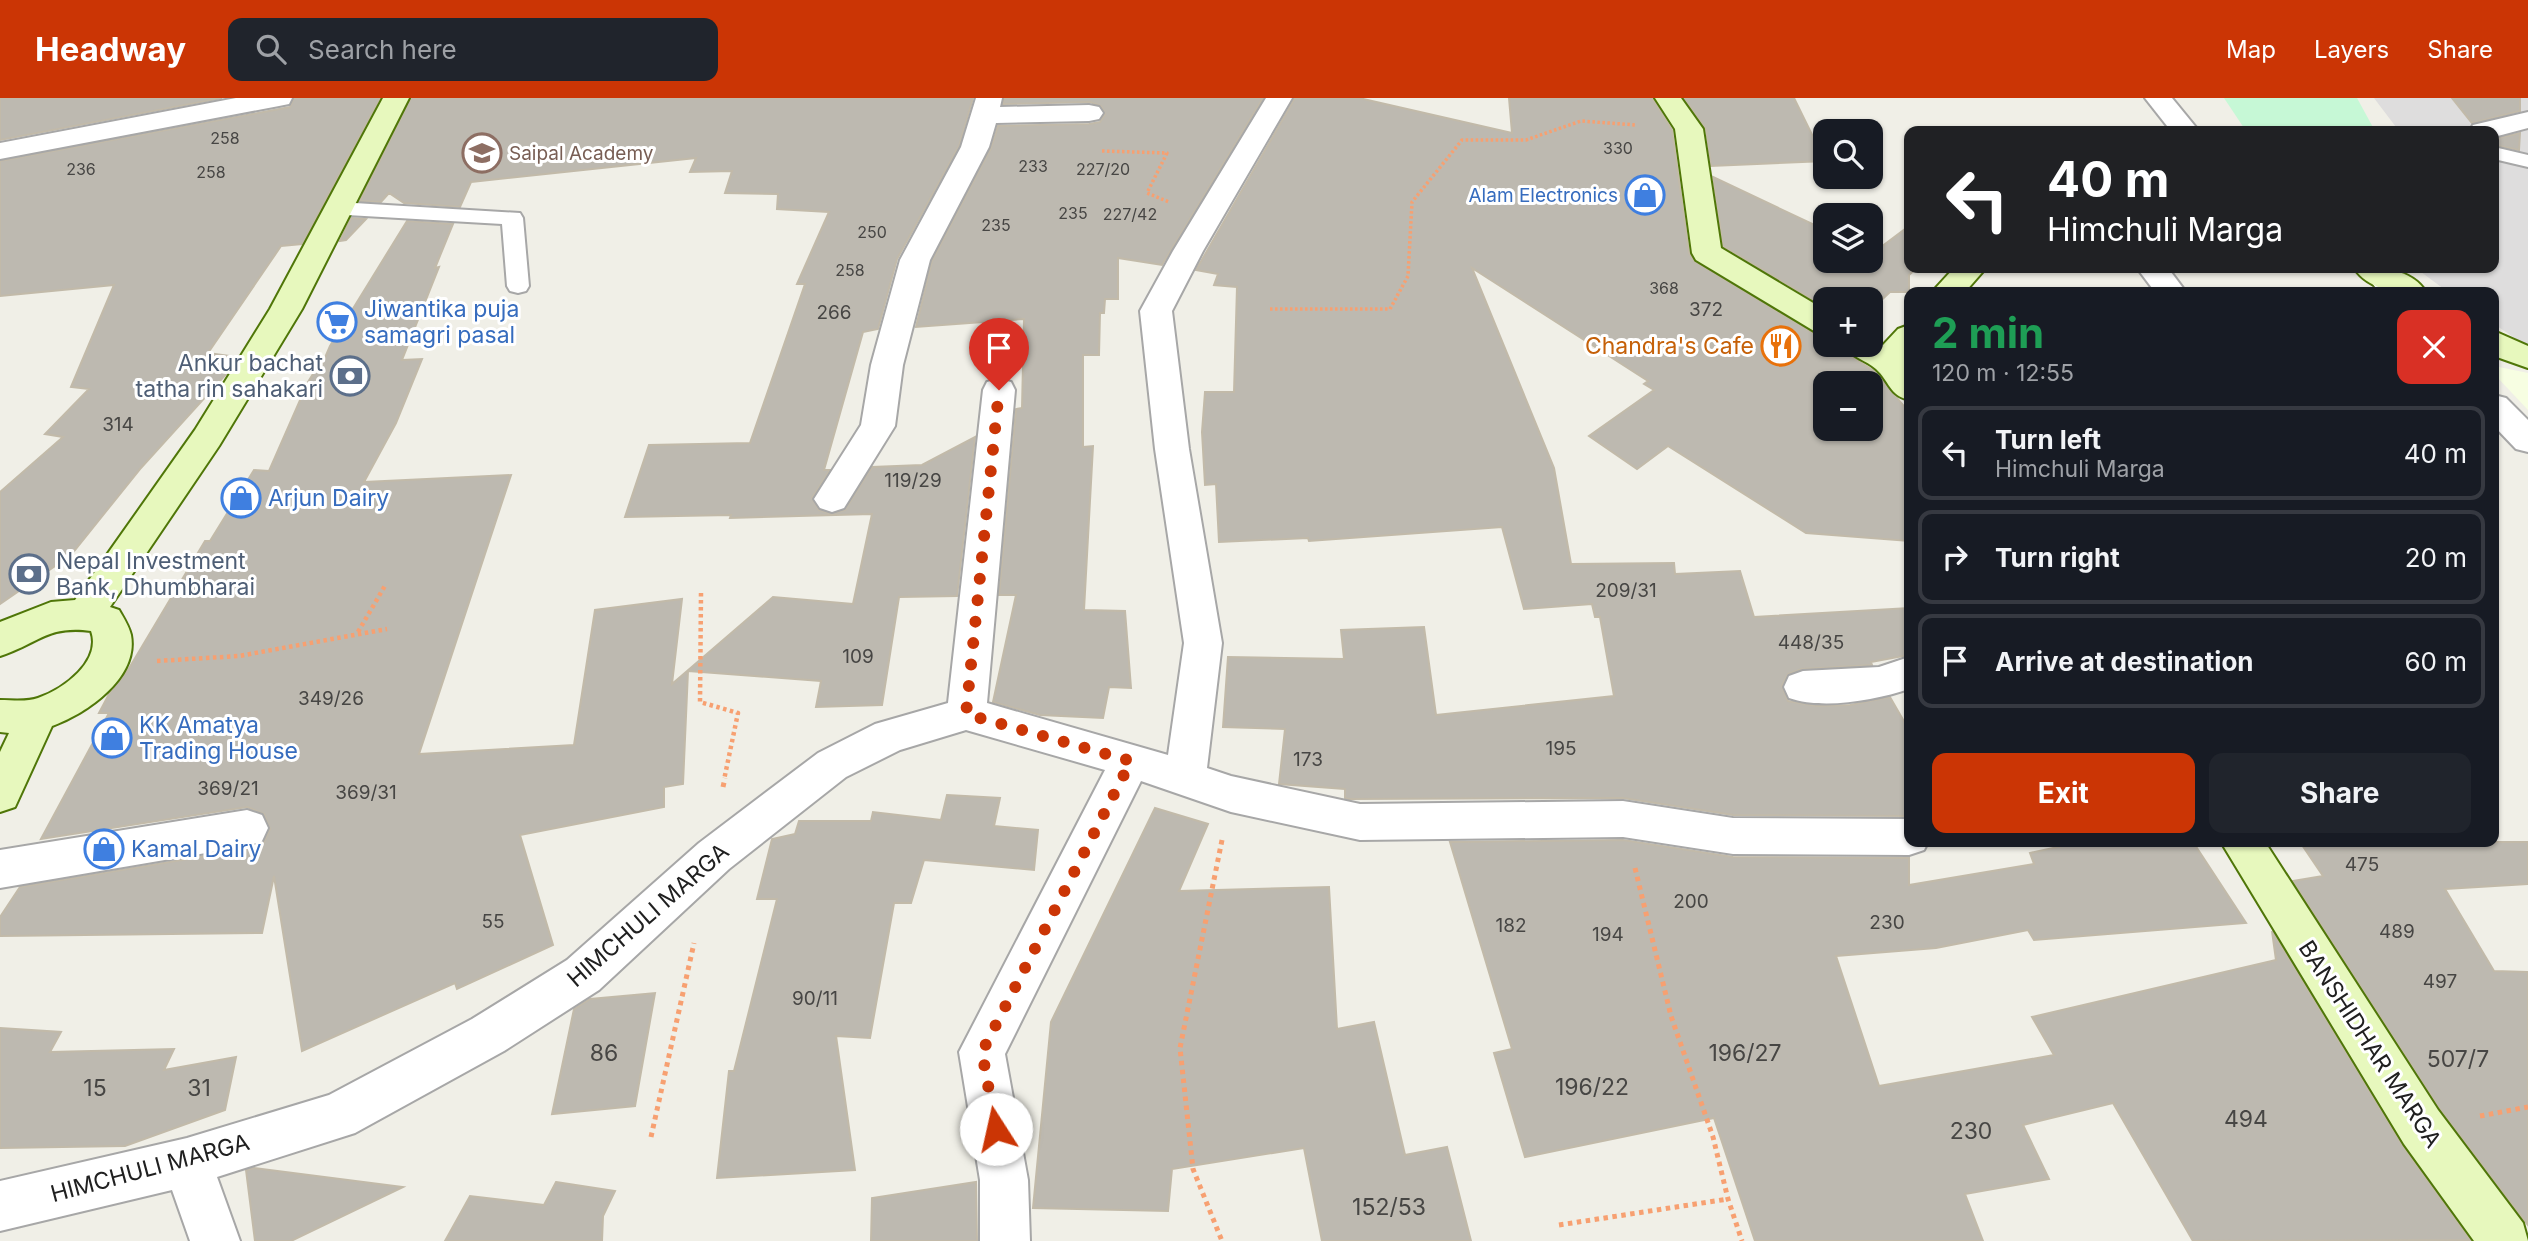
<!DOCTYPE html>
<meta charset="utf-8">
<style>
:root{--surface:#171b24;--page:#20242c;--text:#f1f3f6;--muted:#9ea1a6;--line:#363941;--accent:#cb3505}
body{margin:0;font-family:Inter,sans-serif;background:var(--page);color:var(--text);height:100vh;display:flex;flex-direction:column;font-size:26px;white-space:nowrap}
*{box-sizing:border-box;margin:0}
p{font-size:23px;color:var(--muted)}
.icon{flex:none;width:38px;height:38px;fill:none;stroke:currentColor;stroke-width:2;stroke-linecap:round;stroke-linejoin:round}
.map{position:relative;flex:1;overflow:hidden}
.panel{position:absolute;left:1904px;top:189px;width:595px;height:560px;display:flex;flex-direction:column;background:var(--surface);border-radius:14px;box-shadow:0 2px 5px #0004}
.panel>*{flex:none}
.hud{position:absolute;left:1904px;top:28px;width:595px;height:147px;border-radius:14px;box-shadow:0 2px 5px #0004;background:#202124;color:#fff;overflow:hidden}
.fabs{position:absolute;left:1813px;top:21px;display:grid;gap:14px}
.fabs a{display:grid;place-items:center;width:70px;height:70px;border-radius:14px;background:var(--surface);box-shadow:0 2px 5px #0004;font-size:35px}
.pin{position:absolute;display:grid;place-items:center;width:60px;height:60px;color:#fff;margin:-72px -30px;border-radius:50% 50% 50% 0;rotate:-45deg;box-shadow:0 0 7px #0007}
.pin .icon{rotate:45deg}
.me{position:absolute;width:77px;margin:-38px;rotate:350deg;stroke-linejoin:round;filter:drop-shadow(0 0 5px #0008)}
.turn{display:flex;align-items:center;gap:24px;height:147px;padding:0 28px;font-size:32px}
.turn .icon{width:91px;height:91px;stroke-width:2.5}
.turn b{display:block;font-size:49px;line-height:60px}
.round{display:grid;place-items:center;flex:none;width:74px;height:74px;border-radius:14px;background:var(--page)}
.headline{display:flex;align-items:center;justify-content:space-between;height:119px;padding:0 28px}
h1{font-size:42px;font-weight:700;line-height:52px;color:#1e9e55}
.cta{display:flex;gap:14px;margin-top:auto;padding:14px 28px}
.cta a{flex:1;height:80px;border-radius:14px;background:var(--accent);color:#fff;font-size:28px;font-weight:700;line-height:80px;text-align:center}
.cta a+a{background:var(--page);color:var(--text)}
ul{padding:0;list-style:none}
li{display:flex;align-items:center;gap:21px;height:94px;margin:0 14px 10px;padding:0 14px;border:4px solid var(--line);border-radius:14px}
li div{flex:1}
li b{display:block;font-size:26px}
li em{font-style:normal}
header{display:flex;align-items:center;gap:42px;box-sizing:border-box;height:98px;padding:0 35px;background:var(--accent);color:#fff}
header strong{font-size:33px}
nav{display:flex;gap:38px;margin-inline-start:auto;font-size:24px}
.search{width:490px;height:63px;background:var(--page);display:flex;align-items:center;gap:18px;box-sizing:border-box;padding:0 24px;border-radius:14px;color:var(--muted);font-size:26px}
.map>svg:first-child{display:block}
.residential{fill:#dedddd}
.education{fill:#f7fee2}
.park{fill:#c6f8d6}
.building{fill:#bdb9b0;stroke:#c2baa9;stroke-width:2;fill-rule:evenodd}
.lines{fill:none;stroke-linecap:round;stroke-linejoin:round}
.lane-casing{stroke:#a7a7a7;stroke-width:4}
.street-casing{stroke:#a7a7a7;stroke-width:4}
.secondary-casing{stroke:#4f7608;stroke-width:4}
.path-far2{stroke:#f7a071;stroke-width:3.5;stroke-dasharray:2.5 2.5;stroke-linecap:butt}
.path-far1{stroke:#f7a071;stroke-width:4.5;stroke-dasharray:3.5 3.5;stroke-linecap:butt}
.path{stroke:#f7a071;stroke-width:5;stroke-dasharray:4.5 4.5;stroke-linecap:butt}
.lane{fill:#fff;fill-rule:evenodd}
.street{fill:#fff;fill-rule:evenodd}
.secondary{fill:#e7f8bd;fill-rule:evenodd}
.route{stroke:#cb3505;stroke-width:12;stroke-dasharray:0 21.6}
.labels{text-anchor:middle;stroke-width:6;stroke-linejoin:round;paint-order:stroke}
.far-number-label{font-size:16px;fill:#474644}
.far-education-label{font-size:19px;fill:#785e54;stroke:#fff;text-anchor:start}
.far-shop-label{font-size:19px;fill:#366cbe;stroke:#fff;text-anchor:end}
.number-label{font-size:19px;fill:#474644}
.shop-label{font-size:23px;fill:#366cbe;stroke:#fff;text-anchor:start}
.food-label{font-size:23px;fill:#c56008;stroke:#fff;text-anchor:end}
.service-label{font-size:23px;fill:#4e5e75;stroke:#fff;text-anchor:end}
.street-label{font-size:23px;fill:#202020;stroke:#fff}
.near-number-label{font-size:23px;fill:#474644}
</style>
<header>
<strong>Headway</strong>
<div class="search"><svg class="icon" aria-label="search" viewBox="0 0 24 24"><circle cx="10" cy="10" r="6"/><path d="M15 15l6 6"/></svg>Search here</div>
<nav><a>Map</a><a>Layers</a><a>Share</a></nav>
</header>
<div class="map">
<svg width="2528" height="1143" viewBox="0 0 2528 1143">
<rect width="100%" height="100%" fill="#f0efe7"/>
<!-- residential -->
<polygon class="residential" points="2374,0 2528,0 2528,249 2494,226 2494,194 2448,194 2421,174 2422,170 2494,170 2494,33 2399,33"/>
<!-- education -->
<polygon class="education" points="2494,268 2528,275 2528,312 2494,276"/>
<!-- park -->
<polygon class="park" points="2224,0 2357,0 2375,33 2246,33"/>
<!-- building -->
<g class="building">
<polygon points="0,0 222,0 0,42"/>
<polygon points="294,0 380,0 302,146 281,148 208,255 237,259 229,273 140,371 71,457 0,506 0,394 63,339 45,336 89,291 71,289 114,187 0,198 0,63 290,9"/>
<polygon points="411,0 973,0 959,48 897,161 878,231 863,234 824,372 830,372 812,400 819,412 831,416 845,412 872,369 922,367 975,339 957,498 899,499 882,607 816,609 821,583 688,573 683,686 664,689 664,709 520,737 553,847 457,891 455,885 302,953 274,778 262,835 0,838 0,819 20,789 247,751 264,744 270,731 264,716 247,709 41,741 109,615 99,615 109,596 128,572 205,443 210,443 254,372 269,373 308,284 318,268 321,269 330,248 407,123 453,126 435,170 439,169 402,262 422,261 396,325 364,384 511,377 419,656 574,647 595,512 682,501 672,586 773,499 853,506 872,416 730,420 731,417 625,419 649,347 750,345 805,186 797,186 829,114 777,111 778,96 725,95 732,73 690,74 696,60 471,84 460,109 404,105 389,95 381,104 360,103"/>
<polygon points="1004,0 1263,0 1162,167 1118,160 1118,201 1105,201 1104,215 1100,215 1099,257 1083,257 1083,349 1093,348 1084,512 1125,513 1131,590 1109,589 1103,620 1040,617 993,604 1016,497 999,497 1016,311 1022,310 1024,221 916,229 932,163 991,50 998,28 1089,26 1100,24 1105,16 1101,8 1090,4 1003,6"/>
<path d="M1295,0h64l153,35 -3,-35h143l20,32 17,123 5,8 119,72 12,3v9h16l8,10 25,16 35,41v129l-103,-8 -138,-87 -31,23 -48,-33 65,-46 -10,-6 4,-3 -176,-113 82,200 17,96 103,-1 1,11 65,-3 14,46 155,-9v47l-38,7 1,3 -70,4 -14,5 -6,12 6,15 29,5 33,-1 40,-8 19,33v86l-176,-1 -110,-17 -275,1 -3,-1v-9l-66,-5 6,-55 -62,-2 5,-70 116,2 -3,-29 83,-3 12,88 178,-19 -14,-79h-5l-3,-13 -68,5 -22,-82 -193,14 -1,-3 -89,4 -3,-58 -11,1 -3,-53 3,-40h29l3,-105 -23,-2 4,-11 -22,-4zM1825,285h46v46h-46z"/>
<polygon points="1684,0 1794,0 1825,63 1711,68 1706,31"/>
<polygon points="2452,0 2520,0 2520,13 2472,25"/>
<polygon points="2520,35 2519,52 2494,47 2494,41"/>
<polygon points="1713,79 1825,132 1825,163 1871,163 1871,154 1873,155 1909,128 1909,170 1917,170 1909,177 1909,194 1890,194 1871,212 1871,201 1825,201 1825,209 1723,148"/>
<polygon points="351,120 366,121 346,142 340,143"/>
<polygon points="947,697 1000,700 994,728 1038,732 1034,772 924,762 911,805 894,805 870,940 836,938 855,1072 717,1080 729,973 734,973 777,801 757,801 772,741 795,736 799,723 871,723 873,714 941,722"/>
<polygon points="1155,710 1208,726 1179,793 1329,789 1337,931 1374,924 1405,1057 1447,1049 1471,1143 1322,1143 1304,1050 1172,1071 1168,1113 1033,1110 1051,924"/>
<polygon points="1623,742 1733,759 1909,760 1909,787 2034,766 2030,755 2081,744 2193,744 2246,825 2034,842 2028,832 1936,850 1836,858 1879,988 2054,957 2032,919 2276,862 2272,833 2402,1047 2470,1142 2193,1143 2113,1005 2023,1027 2049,1081 1965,1096 1983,1143 1755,1143 1714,1020 1525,1059 1494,955 1512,951 1450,744"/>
<polygon points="2300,744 2528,744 2528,786 2445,791 2494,873 2528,874 2528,1127 2440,1011 2293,783 2323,778"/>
<polygon points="655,895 635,1008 552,1016 574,911 590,901"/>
<polygon points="0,930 61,934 50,954 174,951 164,972 236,959 225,1012 125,1048 0,1050"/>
<polygon points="254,1070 403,1089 291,1143 255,1143 246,1072"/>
<polygon points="556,1084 615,1093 603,1118 602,1143 445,1143 470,1098 544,1107"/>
<polygon points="976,1084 977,1143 871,1143 872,1100"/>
</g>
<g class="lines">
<!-- lane casing -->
<g class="lane-casing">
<g id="lane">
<polygon points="2494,49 2528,57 2528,69 2494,61"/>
<polygon points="338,104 520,115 523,120 529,188 526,193 518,195 510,193 507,188 502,126 330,116 327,111 330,106"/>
</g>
</g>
<!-- street casing -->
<g class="street-casing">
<g id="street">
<polygon points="236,0 292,0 289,6 279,8 0,61 0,45"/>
<polygon points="976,0 1002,0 1000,9 1089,7 1099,9 1103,15 1099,21 1089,23 996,25 989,49 930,162 903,267 895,328 844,410 832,414 820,410 814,401 861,327 871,267 900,162 961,49"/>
<polygon points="1266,0 1292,0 1203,153 1172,213 1189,351 1222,545 1207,670 1231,678 1360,706 1623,703 1733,720 1909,721 1909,744 1928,744 1924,752 1909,757 1733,756 1623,739 1360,742 1231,714 1141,683 1005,956 1028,1082 1030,1143 980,1143 980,1082 959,954 1105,672 966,632 900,652 846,679 729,771 599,892 504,953 355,1035 217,1079 240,1143 190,1143 172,1092 0,1133 0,1083 187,1040 329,997 472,921 567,862 699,745 818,655 875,626 948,605 983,292 987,284 999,281 1011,284 1015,292 987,605 1168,657 1184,545 1155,351 1140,213 1173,153"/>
<polygon points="2145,0 2172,0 2199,33 2171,33"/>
<polygon points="2528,14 2528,30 2494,39 2494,33 2469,33 2473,27"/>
<polygon points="2137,170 2168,170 2186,194 2155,194"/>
<polygon points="2367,170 2399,170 2396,175 2411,194 2379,194 2364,175"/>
<polygon points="2494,297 2506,300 2528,322 2528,354 2516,351 2494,328"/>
<path d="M1909,559v32c-33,11 -86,21 -120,9l-5,-11 5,-11 14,-5 76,-4z"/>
<polygon points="247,712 262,717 268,730 262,743 247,748 0,790 0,752"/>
</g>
</g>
<!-- secondary casing -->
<g class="secondary-casing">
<g id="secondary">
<path d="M383,0h26l-107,211 -83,137 -109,161 9,3c4,7 10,16 12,25 8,43 -45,79 -79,91l-37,81 -15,5v-60l9,-19 -9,-1v-32c12,0 27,2 38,-2 26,-9 64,-37 53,-67 -44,-6 -53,13 -91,25v-34l51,-20 24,-2 120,-170 75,-121z"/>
<polygon points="1655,0 1681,0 1703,31 1721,150 1825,212 1825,236 1814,233 1696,162 1692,155 1675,31"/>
<polygon points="1954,170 1986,170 1965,194 1932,194"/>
<path d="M2354,170c25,-1 57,0 72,24 -25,1 -56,0 -72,-24z"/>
<path d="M1909,227v31l-4,5 4,6v33c-20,-5 -19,-18 -33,-31 -10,-9 -24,-11 -32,-24h27v-8l12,8 15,-16z"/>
<polygon points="2494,233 2528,248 2528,270 2494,258"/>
<polygon points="2221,744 2265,744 2438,1012 2523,1125 2528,1143 2474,1143 2404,1046"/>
</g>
</g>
<!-- path-far2 -->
<g class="path-far2">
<polyline points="1102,53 1167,55 1147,95 1169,104"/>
<polyline points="1270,211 1390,211 1408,178 1412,104 1462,42 1526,42 1581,23 1636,27"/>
</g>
<!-- path-far1 -->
<g class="path-far1">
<polyline points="701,495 700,604 738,615 724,682"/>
<polyline points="358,534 386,486"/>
<polyline points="157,563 239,558 387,531"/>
</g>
<!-- path -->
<g class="path">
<polyline points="723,689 725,680"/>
<polyline points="1222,742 1180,950 1193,1071 1222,1143"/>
<polyline points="1635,770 1671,918 1713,1039 1728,1101 1742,1143"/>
<polyline points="2480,1018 2528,1009"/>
<polyline points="651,1039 694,845"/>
<polyline points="1559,1127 1728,1101"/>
</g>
<!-- lane -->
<use href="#lane" class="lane"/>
<!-- street -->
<use href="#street" class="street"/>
<!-- secondary -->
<use href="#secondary" class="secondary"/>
</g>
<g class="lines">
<!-- route -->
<polyline class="route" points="996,1031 982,954 1131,663 966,616 999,292"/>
</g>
<!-- icons -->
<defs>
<g id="university-ring" transform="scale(2.0125)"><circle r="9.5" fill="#fff" stroke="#8d6e63" stroke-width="1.5"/><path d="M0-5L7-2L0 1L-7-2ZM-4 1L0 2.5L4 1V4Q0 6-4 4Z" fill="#8d6e63"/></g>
<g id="shop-ring" transform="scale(2.0125)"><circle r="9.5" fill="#fff" stroke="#3f7fe0" stroke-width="1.5"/><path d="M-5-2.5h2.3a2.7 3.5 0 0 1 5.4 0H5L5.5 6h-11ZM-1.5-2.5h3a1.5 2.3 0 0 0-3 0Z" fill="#3f7fe0"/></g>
<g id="supermarket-ring" transform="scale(2.0125)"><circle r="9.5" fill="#fff" stroke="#3f7fe0" stroke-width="1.5"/><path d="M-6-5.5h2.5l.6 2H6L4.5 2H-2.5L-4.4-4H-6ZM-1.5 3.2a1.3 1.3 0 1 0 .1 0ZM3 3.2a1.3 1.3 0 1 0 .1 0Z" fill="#3f7fe0"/></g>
<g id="restaurant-ring" transform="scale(2.0125)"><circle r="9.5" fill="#fff" stroke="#e8710a" stroke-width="1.5"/><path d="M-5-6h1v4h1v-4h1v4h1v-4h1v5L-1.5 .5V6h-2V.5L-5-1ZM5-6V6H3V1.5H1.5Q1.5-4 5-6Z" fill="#e8710a"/></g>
<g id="bank-ring" transform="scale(2.0125)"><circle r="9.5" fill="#fff" stroke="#5c6f8a" stroke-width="1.5"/><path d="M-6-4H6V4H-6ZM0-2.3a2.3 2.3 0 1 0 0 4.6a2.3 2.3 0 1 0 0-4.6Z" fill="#5c6f8a"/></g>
</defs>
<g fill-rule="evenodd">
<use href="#university-ring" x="482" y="55"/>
<use href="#shop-ring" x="1645" y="97"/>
<use href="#supermarket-ring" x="337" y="224"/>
<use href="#restaurant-ring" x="1781" y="248"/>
<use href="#bank-ring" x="350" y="278"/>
<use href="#shop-ring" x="241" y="400"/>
<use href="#bank-ring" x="29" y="476"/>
<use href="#shop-ring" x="112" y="640"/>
<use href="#shop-ring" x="104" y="751"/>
</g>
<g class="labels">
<!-- far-number labels -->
<g class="far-number-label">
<text x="225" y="46">258</text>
<text x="1618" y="56">330</text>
<text x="1033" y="74">233</text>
<text x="81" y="77">236</text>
<text x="1103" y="77">227/20</text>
<text x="211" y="80">258</text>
<text x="1073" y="121">235</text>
<text x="1130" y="122">227/42</text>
<text x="996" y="133">235</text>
<text x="872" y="140">250</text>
<text x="850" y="178">258</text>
<text x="1664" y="196">368</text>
</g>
<!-- far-education labels -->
<g class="far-education-label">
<text x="509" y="62">Saipal Academy</text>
</g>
<!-- far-shop labels -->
<g class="far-shop-label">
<text x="1618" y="104">Alam Electronics</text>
</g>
<!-- number labels -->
<g class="number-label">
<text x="1706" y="218">372</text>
<text x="834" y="221">266</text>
<text x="118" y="333">314</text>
<text x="913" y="389">119/29</text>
<text x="1626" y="499">209/31</text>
<text x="1811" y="551">448/35</text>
<text x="858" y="565">109</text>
<text x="331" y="607">349/26</text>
<text x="1561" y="657">195</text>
<text x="1308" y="668">173</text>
<text x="228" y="697">369/21</text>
<text x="366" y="701">369/31</text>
<text x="2362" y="773">475</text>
<text x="1691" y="810">200</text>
<text x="493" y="830">55</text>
<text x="1887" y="831">230</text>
<text x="1511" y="834">182</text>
<text x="2397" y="840">489</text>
<text x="1608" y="843">194</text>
<text x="2440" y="890">497</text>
<text x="815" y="907">90/11</text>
</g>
<!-- shop labels -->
<g class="shop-label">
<text x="364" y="219">Jiwantika puja<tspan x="364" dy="26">samagri pasal</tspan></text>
<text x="268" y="408">Arjun Dairy</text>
<text x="139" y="635">KK Amatya<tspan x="139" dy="26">Trading House</tspan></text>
<text x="131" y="759">Kamal Dairy</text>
</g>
<!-- food labels -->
<g class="food-label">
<text x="1754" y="256">Chandra's Cafe</text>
</g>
<!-- service labels -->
<g class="service-label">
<text x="323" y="273">Ankur bachat<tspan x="323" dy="26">tatha rin sahakari</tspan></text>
<text x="56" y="471" text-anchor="start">Nepal Investment<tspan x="56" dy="26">Bank, Dhumbharai</tspan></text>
</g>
<!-- street labels -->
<g class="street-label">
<text transform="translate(648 817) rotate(-41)" y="8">HIMCHULI MARGA</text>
<text transform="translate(2370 946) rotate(57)" y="8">BANSHIDHAR MARGA</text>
<text transform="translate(150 1070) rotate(-15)" y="8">HIMCHULI MARGA</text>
</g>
<!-- near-number labels -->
<g class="near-number-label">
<text x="604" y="963">86</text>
<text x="1745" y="963">196/27</text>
<text x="2458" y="969">507/7</text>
<text x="1592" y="997">196/22</text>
<text x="95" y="998">15</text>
<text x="199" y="998">31</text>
<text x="2246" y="1029">494</text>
<text x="1971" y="1041">230</text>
<text x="1389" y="1117">152/53</text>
</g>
</g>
</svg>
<div class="fabs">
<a><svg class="icon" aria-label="search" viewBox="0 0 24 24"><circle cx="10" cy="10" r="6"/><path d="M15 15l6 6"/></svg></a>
<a><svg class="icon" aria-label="layers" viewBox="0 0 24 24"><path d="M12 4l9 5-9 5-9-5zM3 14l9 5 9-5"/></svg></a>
<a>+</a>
<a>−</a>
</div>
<div class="pin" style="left:999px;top:292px;background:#d93025"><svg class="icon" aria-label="arrive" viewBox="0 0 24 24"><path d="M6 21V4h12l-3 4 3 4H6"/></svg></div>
<svg class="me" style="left:996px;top:1031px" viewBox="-20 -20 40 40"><circle r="19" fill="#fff"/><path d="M0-13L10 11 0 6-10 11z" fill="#cb3505"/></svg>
<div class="hud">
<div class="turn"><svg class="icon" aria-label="left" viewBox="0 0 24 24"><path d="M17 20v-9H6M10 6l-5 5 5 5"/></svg><div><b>40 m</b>Himchuli Marga</div></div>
</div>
<section class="panel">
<div class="headline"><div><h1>2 min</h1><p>120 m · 12:55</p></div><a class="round" style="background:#d93025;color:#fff"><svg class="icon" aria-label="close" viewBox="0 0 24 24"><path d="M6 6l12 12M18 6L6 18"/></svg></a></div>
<ul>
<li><svg class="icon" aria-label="left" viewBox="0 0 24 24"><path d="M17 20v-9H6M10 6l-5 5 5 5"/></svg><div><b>Turn left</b><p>Himchuli Marga</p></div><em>40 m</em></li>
<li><svg class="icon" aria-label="right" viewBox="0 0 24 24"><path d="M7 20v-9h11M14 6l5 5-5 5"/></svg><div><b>Turn right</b></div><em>20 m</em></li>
<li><svg class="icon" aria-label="arrive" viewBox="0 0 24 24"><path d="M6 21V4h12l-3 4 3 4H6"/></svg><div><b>Arrive at destination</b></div><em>60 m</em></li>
</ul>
<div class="cta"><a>Exit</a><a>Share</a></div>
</section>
</div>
